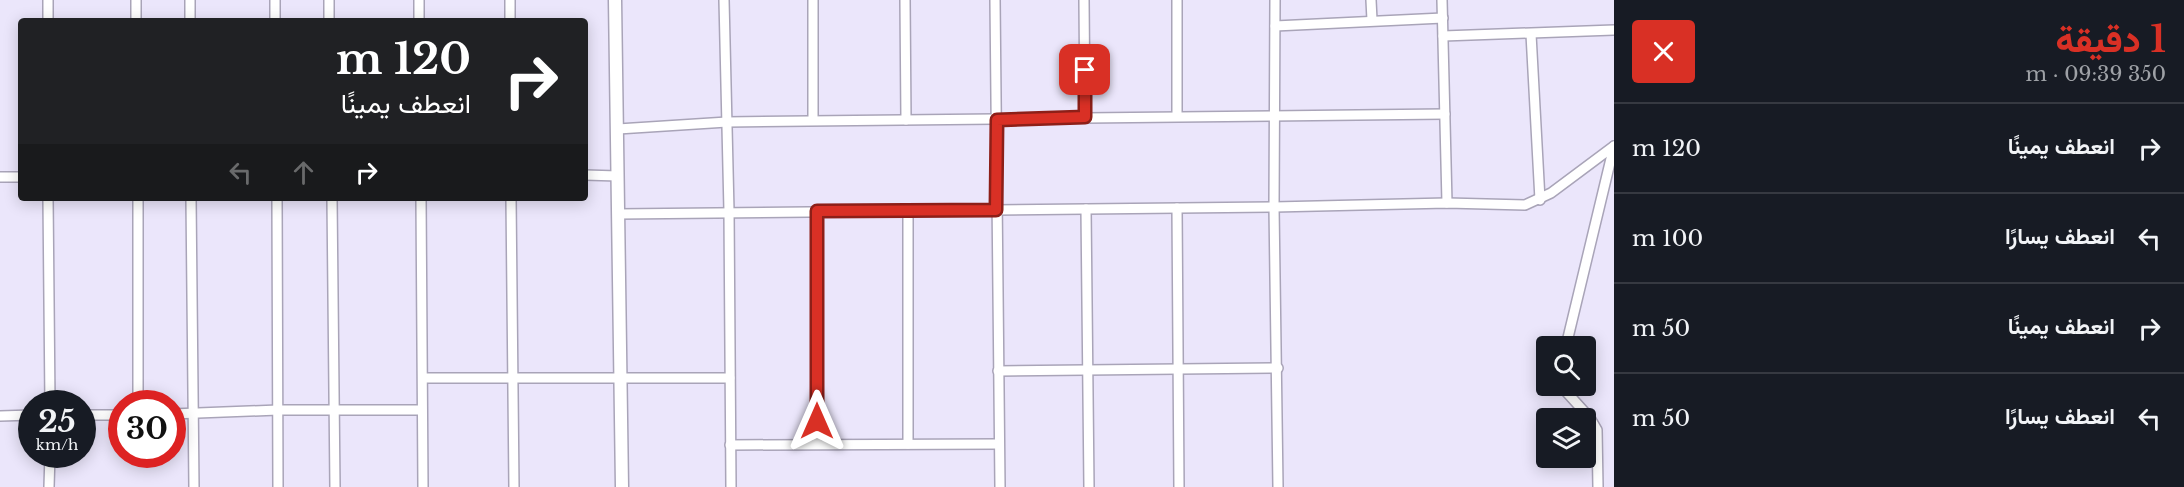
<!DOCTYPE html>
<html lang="ar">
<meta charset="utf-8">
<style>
:root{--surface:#171b24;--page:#242831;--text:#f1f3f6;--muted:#9ea1a6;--line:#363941;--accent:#d93025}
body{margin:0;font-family:"Libre Baskerville",Vazirmatn,serif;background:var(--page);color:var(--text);direction:rtl;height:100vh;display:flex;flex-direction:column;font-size:22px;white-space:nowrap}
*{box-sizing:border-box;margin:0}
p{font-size:20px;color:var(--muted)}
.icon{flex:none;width:33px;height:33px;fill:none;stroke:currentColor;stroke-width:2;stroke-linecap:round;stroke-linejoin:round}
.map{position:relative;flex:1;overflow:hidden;direction:ltr}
.side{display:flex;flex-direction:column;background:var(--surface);width:570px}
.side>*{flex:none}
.guide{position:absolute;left:18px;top:18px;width:570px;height:183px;border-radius:6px;box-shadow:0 3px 15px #0003;direction:rtl;background:#202124;color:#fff;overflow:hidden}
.fabs{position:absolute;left:1536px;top:336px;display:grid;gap:12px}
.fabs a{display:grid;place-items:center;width:60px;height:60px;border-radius:6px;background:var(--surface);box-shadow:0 3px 15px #0003;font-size:30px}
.speed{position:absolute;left:18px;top:390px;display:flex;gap:12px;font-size:30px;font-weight:700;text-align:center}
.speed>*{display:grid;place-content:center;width:78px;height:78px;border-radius:50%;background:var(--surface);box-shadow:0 3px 15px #0003;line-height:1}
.speed small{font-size:15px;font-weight:400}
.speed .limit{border:9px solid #d22;background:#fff;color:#111}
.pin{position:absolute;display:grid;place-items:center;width:51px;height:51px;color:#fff;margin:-26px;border-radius:12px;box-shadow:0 3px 9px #0006}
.me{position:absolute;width:66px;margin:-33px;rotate:0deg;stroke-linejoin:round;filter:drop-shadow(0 0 4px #0008)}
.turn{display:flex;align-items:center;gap:21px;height:126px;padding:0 18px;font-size:27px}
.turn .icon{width:78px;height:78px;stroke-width:2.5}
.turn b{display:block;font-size:42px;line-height:51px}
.lanes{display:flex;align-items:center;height:57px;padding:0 18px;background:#0003;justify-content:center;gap:30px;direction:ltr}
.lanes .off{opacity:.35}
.round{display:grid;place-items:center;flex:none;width:63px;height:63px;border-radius:6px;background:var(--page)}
.summary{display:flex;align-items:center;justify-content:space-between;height:102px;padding:0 18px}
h1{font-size:36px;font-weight:800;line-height:45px;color:var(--accent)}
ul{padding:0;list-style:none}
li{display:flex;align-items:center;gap:18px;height:90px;padding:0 18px;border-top:2px solid var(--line)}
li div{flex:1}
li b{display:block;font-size:22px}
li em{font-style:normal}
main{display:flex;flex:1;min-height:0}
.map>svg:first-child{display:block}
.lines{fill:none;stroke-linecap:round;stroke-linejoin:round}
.minor-casing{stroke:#a9a4b8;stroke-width:12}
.tertiary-casing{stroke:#a9a4b8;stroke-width:15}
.minor{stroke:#fff;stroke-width:9}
.tertiary{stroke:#fff;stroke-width:12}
.route-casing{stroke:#8d1f18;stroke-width:15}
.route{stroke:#d93025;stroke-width:10}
</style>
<main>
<section class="side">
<div class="summary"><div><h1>1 دقيقة</h1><p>350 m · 09:39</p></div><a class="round" style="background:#d93025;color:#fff"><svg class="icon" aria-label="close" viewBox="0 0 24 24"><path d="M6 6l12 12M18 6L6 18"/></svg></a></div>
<ul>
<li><svg class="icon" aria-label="right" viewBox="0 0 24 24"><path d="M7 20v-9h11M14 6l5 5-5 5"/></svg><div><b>انعطف يمينًا</b></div><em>120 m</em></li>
<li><svg class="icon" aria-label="left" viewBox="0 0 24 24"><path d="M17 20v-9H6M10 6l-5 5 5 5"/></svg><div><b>انعطف يسارًا</b></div><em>100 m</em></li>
<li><svg class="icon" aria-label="right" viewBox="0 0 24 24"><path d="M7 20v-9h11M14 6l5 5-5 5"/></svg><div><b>انعطف يمينًا</b></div><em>50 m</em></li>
<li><svg class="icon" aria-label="left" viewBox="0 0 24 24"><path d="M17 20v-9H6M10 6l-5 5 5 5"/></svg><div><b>انعطف يسارًا</b></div><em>50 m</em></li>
</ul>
</section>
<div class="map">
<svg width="1614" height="487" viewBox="0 0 1614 487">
<rect width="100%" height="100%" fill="#ebe6fb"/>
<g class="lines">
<!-- minor casing -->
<g class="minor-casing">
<g id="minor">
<polyline points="136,0 136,21"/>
<polyline points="190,0 190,21"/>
<polyline points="275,0 275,21"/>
<polyline points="329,0 329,21"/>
<polyline points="419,0 419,21"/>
<polyline points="724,0 729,211 731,487"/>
<polyline points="905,0 906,120"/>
<polyline points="995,0 1000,487"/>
<polyline points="1084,0 1085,116"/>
<polyline points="1177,0 1177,115"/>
<polyline points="1275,0 1274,207 1278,487"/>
<polyline points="1371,0 1372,20"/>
<polyline points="1442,0 1447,203"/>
<polyline points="48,21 48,0"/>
<polyline points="510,21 510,0"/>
<polyline points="1275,26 1443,18"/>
<polyline points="1531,34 1540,200"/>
<polyline points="1443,36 1614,30"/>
<polyline points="813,120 813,0"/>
<polyline points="618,129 727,122 1445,114"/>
<polyline points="585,175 618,176"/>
<polyline points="0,177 21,177"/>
<polyline points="48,198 50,404"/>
<polyline points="138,198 138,404"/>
<polyline points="191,198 194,487"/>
<polyline points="277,198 278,487"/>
<polyline points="332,198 335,487"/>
<polyline points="421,198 423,487"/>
<polyline points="511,198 514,487"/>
<polyline points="1177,208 1179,487"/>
<polyline points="1086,209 1089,487"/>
<polyline points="908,211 908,444"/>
<polyline points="618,214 1274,207 1447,203 1525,205 1551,193 1614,146"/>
<polyline points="1566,346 1614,146"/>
<polyline points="998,371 1278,368"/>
<polyline points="423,378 730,378"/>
<polyline points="1561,386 1590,418 1597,430 1598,487"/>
<polyline points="172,414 278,410 422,410"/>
<polyline points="82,415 122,415"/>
<polyline points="0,416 32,415"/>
<polyline points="817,444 817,211"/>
<polyline points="730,445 999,444"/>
<polyline points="49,487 50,454"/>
</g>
</g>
<!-- tertiary casing -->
<g class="tertiary-casing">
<polyline id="tertiary" points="615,0 622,487"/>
</g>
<!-- minor -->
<use href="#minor" class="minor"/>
<!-- tertiary -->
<use href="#tertiary" class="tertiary"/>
</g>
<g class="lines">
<!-- route casing -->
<g class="route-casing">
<polyline id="route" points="817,421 817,211 996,210 997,120 1085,117 1085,70"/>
</g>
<!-- route -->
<use href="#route" class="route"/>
</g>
</svg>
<div class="fabs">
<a><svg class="icon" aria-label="search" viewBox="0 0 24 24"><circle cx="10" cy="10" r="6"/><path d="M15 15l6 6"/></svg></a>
<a><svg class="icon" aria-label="layers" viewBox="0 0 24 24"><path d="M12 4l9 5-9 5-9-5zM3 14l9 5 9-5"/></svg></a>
</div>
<div class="speed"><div>25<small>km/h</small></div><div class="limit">30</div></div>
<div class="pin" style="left:1085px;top:70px;background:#d93025"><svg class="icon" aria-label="arrive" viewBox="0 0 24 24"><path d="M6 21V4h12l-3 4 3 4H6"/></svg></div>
<svg class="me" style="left:817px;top:421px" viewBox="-20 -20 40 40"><path d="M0-17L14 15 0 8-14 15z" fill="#d93025" stroke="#fff" stroke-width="4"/></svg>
<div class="guide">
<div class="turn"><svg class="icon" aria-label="right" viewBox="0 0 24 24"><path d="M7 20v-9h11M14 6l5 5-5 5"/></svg><div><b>120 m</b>انعطف يمينًا</div></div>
<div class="lanes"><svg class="icon off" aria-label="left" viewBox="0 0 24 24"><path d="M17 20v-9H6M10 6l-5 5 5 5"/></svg><svg class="icon off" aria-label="ahead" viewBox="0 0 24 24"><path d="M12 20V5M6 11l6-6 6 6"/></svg><svg class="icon" aria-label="right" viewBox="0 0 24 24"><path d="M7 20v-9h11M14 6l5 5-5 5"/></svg></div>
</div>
</div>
</main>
